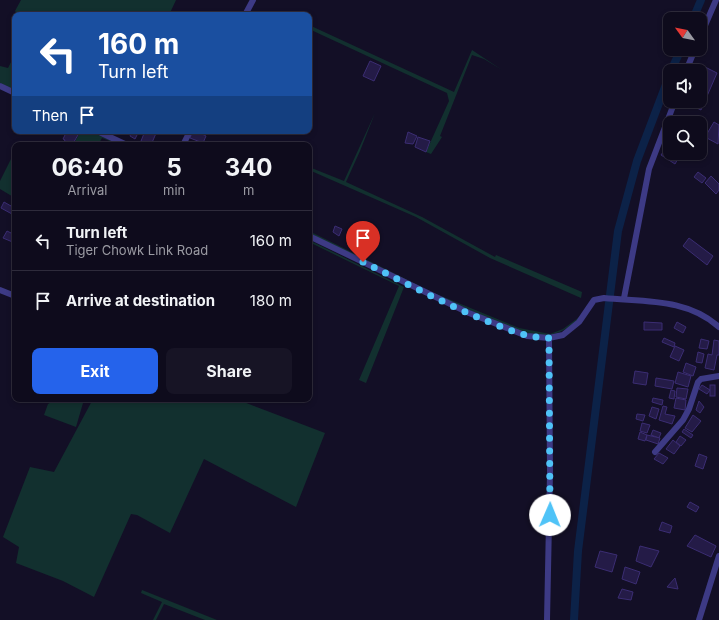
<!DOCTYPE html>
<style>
:root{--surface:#0e0b1c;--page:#171425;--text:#f1f3f6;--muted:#9b9ba3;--line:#2e2b3b;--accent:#2563eb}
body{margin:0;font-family:Inter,sans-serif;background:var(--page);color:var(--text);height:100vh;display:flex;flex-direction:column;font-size:15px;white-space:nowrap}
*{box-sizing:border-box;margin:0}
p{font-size:13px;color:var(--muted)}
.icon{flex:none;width:22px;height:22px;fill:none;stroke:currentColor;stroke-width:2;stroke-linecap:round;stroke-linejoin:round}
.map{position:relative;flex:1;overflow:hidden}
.side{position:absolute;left:12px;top:142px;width:300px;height:260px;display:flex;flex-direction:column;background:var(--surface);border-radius:8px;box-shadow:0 2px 6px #0003,0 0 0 1px var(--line)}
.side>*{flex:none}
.hud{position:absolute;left:12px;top:12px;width:300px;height:122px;border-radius:8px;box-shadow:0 2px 6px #0003,0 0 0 1px var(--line);background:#1a4fa0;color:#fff;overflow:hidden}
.needle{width:26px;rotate:303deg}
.buttons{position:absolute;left:663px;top:12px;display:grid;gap:8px}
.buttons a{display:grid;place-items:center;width:44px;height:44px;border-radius:8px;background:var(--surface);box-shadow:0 2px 6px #0003,0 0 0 1px var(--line);font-size:20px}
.pin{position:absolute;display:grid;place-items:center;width:34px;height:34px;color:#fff;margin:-41px -17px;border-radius:50% 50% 50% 0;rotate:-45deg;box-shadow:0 0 4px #0007}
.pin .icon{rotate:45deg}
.me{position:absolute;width:44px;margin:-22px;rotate:1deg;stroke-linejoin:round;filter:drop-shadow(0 0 3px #0008)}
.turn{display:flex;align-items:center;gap:14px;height:84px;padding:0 20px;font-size:18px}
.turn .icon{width:52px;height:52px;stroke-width:2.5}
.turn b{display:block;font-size:28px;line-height:34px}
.then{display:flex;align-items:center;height:38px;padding:0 20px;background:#0003;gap:8px;font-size:15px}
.eta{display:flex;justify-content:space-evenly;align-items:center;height:68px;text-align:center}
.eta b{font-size:24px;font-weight:700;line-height:28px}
.action{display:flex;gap:8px;margin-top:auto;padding:8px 20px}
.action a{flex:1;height:46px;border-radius:8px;background:var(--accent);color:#fff;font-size:16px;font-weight:700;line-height:46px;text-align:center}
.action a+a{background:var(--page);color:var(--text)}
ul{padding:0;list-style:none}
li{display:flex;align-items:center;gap:12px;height:60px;padding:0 20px;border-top:1px solid var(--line)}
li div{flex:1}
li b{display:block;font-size:15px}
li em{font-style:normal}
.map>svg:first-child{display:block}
.green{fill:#12302f}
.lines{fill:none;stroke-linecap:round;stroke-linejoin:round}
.canal{stroke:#0c2248;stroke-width:8}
.building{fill:#241b47;stroke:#3b2d73}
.street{stroke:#3d3a85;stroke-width:6}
.route{stroke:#4fc3f7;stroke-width:7;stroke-dasharray:0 12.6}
</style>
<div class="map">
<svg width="719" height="620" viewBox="0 0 719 620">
<rect width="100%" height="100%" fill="#130f26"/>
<!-- green -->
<g class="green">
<polygon points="21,0 176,0 169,15 18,15 15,11"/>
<polygon points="309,25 454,92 472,50 502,70 484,59 472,55 440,136 442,137 431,154 426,152 449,101 447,93 309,29"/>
<polygon points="15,54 15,90 0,83 0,66 8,68"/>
<polygon points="375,113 360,151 346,182 422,217 495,257 496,255 582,292 581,298 490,258 416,217 309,170 309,167 344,181"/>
<polygon points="81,131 90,131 120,145 102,138 98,145 73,145"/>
<polygon points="11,159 15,161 15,198 0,189 0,181"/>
<path d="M309,231l125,62 85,35 31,6 13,-5 19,-14c-11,11 -20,19 -36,20 -21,2 -42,-11 -61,-18 -60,-26 -118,-56 -176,-84z"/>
<polygon points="309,240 404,287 366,383 359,380 399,286 309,242"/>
<polygon points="57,399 73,399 83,403 76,427 44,415 48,404"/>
<polygon points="93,399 236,399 325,433 296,507 204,459 170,533 137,515 131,514 94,597 63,581 16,563 19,547 3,537 30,467 54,472"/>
<polygon points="142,590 217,620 205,620 164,604 156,620 153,620 162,602 141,593"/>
</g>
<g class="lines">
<!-- canal -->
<g class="canal">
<polyline points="693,19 701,0"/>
<polyline points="671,71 681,49"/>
<polyline points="574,620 578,551 618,231 637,161 670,74"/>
</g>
</g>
<!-- building -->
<g class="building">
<polygon points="370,61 381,66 374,81 363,76"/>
<polygon points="705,67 717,73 701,110 689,104 690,101 700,101 700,78"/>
<polygon points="714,122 719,125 718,144 705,137"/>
<polygon points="67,131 78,135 72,145 64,142 65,140 63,139"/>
<polygon points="132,131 139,131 135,139 130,136"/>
<polygon points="145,131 157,131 151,145 141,141"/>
<polygon points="198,132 206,136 203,143 190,138 192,133 196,134"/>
<polygon points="408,132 417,136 413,144 405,143"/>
<polygon points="418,137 430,141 426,152 415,147"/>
<polygon points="666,148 670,151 670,153 679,157 675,164 661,155"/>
<polygon points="677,153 686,153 691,157 689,160"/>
<polygon points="698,172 706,178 702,183 694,177"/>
<polygon points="711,176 719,184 719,190 716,194 705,183"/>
<polygon points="4,202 11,206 12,204 15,205 15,211 13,211 12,214 1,208"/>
<polygon points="335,226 342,229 339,236 333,232"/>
<polygon points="7,231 15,235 15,243 3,238"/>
<polygon points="689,238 713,256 707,265 683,246"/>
<polygon points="644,322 662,323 662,330 644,330"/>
<polygon points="677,322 686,327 683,333 674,328"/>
<polygon points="664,338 675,343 674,347 662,342"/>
<polygon points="701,339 709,341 707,349 699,348"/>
<polygon points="714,340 719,341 719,355 717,355 714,370 705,368 708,354 712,355"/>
<polygon points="675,346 684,350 679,361 670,357"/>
<polygon points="698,352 704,354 702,363 696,362"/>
<polygon points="686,363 696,367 693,376 683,372"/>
<polygon points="635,371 648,373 646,385 633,383"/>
<polygon points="678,372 691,376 688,387 675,383"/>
<polygon points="656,378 674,381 672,389 655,386"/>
<polygon points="702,385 710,390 707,394 699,389"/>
<rect x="710" y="385" width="5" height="11"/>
<polygon points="677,388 688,389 686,399 676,397"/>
<polygon points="671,390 675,391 674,399 669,398"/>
<polygon points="653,398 663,400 662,405 652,402"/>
<polygon points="676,398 686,400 685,410 674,408"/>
<polygon points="699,401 704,407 700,413 696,410"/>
<polygon points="663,406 667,407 665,414 675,416 672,424 659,420"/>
<polygon points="652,407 659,409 656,419 649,416"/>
<polygon points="637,414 645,415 643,421 636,419"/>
<polygon points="693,415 701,421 692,432 685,428"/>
<polygon points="642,423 650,425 647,433 640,431"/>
<polygon points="684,429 693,435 691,438 682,432"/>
<polygon points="653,430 661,433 659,438 651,435"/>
<polygon points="640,432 647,435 645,441 638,439"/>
<polygon points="647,435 660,438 658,444 646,440"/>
<polygon points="680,436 686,440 681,446 676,442"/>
<polygon points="673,440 680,446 674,454 666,449"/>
<polygon points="659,453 668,458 663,464 654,459"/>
<polygon points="699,454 707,457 703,469 695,466"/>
<polygon points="690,502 699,507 696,512 687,507"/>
<polygon points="662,522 672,526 670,533 659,530"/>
<polygon points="695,535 716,546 711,557 687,546"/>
<polygon points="640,546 659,551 651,567 636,561"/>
<polygon points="600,551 617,555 612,572 595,567"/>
<polygon points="625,567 640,572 636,584 622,579"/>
<polygon points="675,578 678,589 667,587"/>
<polygon points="622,589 633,592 631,600 618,598"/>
</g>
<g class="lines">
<!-- street -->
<g class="street">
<polyline points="245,15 253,0"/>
<polyline points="700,37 716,0"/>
<polyline points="686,71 695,49"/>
<polyline points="0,86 15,93"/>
<polyline points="97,131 127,145"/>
<polyline points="183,145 190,131"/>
<path d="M309,236l160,77 58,23 22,2 14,-3 16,-13 15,-22 10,-2c40,4 83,0 115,29"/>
<polyline points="0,290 15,296"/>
<polyline points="624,298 649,169 675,101"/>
<polyline points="655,452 683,420 689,409 698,382 701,379 719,376"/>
<polyline points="547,620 550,473 549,338"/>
<polyline points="699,620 719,556"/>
</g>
</g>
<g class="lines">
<!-- route -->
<path class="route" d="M363,262c39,19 78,40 119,57 22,9 44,19 67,19l1,177"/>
</g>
</svg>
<div class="buttons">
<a><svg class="needle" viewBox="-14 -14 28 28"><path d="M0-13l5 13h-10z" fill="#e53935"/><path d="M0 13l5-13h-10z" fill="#9b9ba3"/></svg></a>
<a><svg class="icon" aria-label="sound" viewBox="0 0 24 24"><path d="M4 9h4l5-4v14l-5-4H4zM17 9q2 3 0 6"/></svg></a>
<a><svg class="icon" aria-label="search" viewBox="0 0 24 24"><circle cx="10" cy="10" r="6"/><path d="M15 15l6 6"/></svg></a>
</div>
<div class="pin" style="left:363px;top:262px;background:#d93025"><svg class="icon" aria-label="arrive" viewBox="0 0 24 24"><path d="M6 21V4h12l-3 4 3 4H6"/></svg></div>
<svg class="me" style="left:550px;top:515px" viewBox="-20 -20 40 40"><circle r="19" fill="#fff"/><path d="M0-13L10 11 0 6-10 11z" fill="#4fc3f7"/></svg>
<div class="hud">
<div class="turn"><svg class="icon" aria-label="left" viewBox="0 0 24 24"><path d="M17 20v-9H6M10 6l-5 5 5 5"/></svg><div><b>160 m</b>Turn left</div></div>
<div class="then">Then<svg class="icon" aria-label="arrive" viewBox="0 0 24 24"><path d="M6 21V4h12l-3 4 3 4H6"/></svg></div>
</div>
<section class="side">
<div class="eta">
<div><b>06:40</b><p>Arrival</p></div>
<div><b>5</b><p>min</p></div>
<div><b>340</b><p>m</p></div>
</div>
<ul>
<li><svg class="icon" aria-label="left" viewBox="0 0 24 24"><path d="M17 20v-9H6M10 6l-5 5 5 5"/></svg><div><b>Turn left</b><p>Tiger Chowk Link Road</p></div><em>160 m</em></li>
<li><svg class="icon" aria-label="arrive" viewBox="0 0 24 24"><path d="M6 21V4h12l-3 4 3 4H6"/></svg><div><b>Arrive at destination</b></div><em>180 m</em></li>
</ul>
<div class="action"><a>Exit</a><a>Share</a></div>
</section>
</div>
